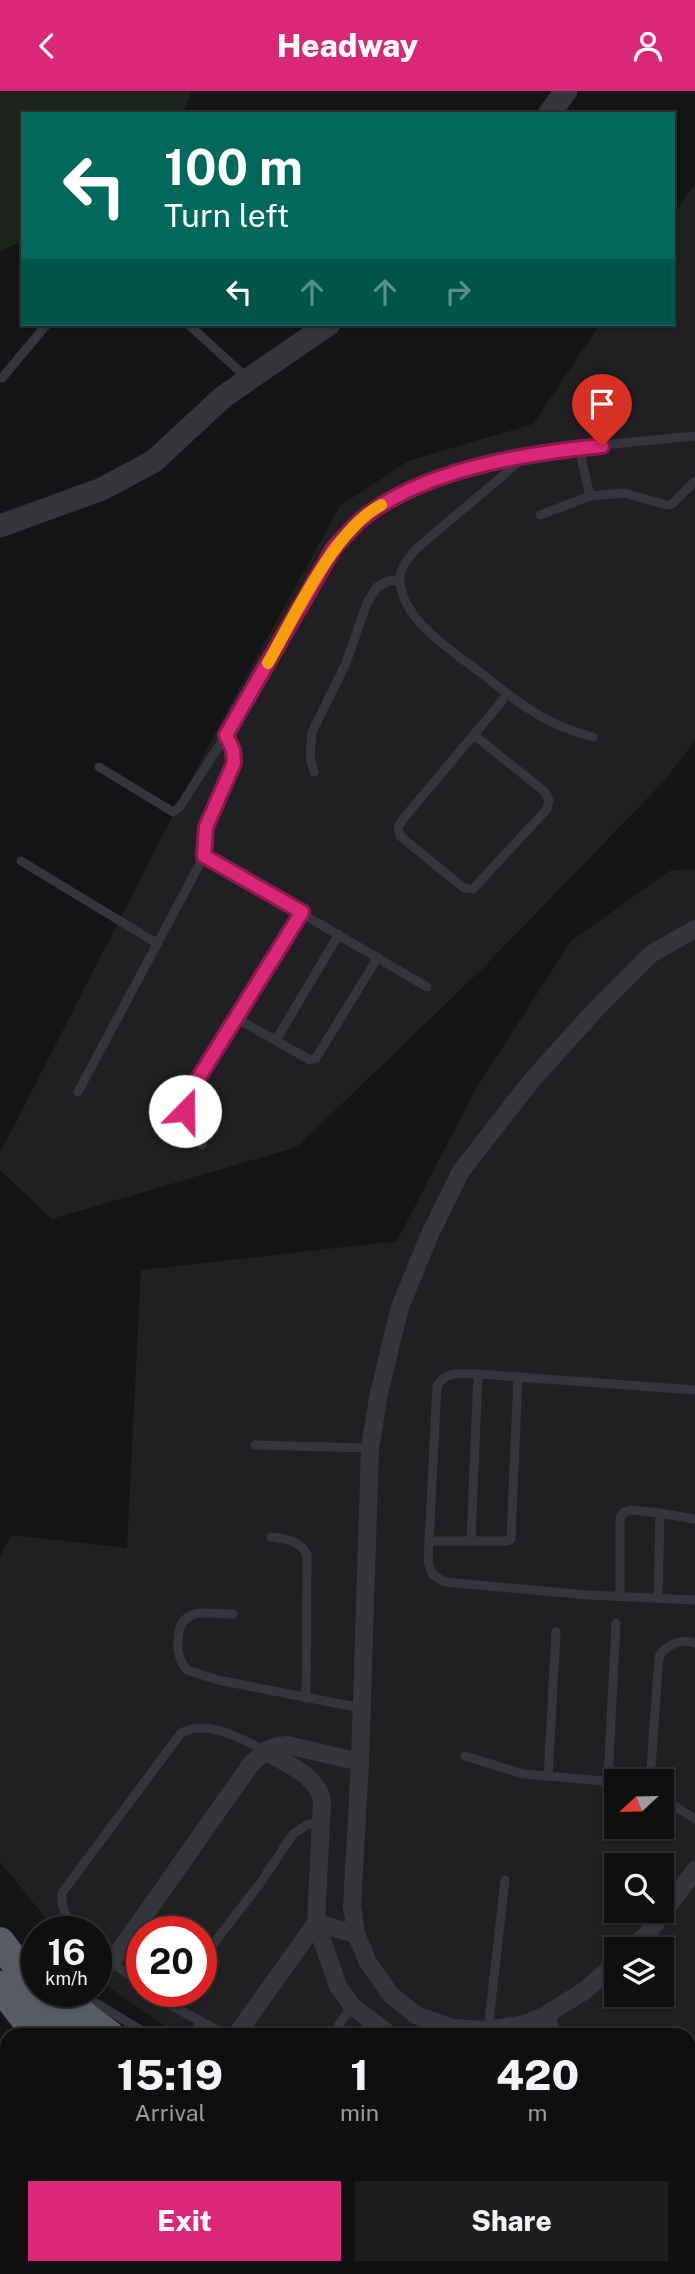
<!DOCTYPE html>
<style>
:root{--surface:#0f0f10;--page:#1d1d1e;--text:#f1f3f6;--muted:#9b9c9f;--line:#2f2f30;--accent:#db2777}
body{margin:0;font-family:"Public Sans",sans-serif;background:var(--page);color:var(--text);height:100vh;display:flex;flex-direction:column;font-size:26px;white-space:nowrap}
*{box-sizing:border-box;margin:0}
p{font-size:23px;color:var(--muted)}
.icon{flex:none;width:38px;height:38px;fill:none;stroke:currentColor;stroke-width:2;stroke-linecap:round;stroke-linejoin:round}
.map{position:relative;flex:1;overflow:hidden}
.side{position:absolute;left:0px;top:1937px;width:696px;height:247px;display:flex;flex-direction:column;background:var(--surface);border-radius:21px 21px 0 0;box-shadow:0 2px 5px #0004,0 0 0 2px var(--line)}
.side>*{flex:none}
.banner{position:absolute;left:21px;top:21px;width:654px;height:214px;border-radius:0px;box-shadow:0 2px 5px #0004,0 0 0 2px var(--line);background:#00695c;color:#fff;overflow:hidden}
.needle{width:46px;rotate:248deg}
.tools{position:absolute;left:604px;top:1678px;display:grid;gap:14px}
.tools a{display:grid;place-items:center;width:70px;height:70px;border-radius:0px;background:var(--surface);box-shadow:0 2px 5px #0004,0 0 0 2px var(--line);font-size:35px}
.speed{position:absolute;left:21px;top:1825px;display:flex;gap:14px;font-size:35px;font-weight:700;text-align:center}
.speed>*{display:grid;place-content:center;width:91px;height:91px;border-radius:50%;background:var(--surface);box-shadow:0 2px 5px #0004,0 0 0 2px var(--line);line-height:1}
.speed small{font-size:18px;font-weight:400}
.speed .limit{border:10px solid #d22;background:#fff;color:#111}
.pin{position:absolute;display:grid;place-items:center;width:60px;height:60px;color:#fff;margin:-72px -30px;border-radius:50% 50% 50% 0;rotate:-45deg;box-shadow:0 0 7px #0007}
.pin .icon{rotate:45deg}
.me{position:absolute;width:77px;margin:-38px;rotate:22deg;stroke-linejoin:round;filter:drop-shadow(0 0 5px #0008)}
.turn{display:flex;align-items:center;gap:24px;height:147px;padding:0 28px;font-size:32px}
.turn .icon{width:91px;height:91px;stroke-width:2.5}
.turn b{display:block;font-size:49px;line-height:60px}
.lanes{display:flex;align-items:center;height:66px;padding:0 28px;background:#0003;justify-content:center;gap:35px;direction:ltr}
.lanes .off{opacity:.35}
.eta{display:flex;justify-content:space-evenly;align-items:center;height:119px;text-align:center}
.eta b{font-size:42px;font-weight:800;line-height:49px}
.action{display:flex;gap:14px;margin-top:auto;padding:14px 28px}
.action a{flex:1;height:80px;border-radius:0px;background:var(--accent);color:#fff;font-size:28px;font-weight:800;line-height:80px;text-align:center}
.action a+a{background:var(--page);color:var(--text)}
header{display:flex;justify-content:space-between;align-items:center;height:91px;padding:0 28px;background:var(--accent);color:#fff;font-size:32px;font-weight:800}
.map>svg:first-child{display:block}
.built{fill:#202023;fill-rule:evenodd}
.green{fill:#1c241d}
.lines{fill:none;stroke-linecap:round;stroke-linejoin:round}
.service{stroke:#35363b;stroke-width:9}
.minor{stroke:#35363b;stroke-width:18}
.tertiary{stroke:#35363b;stroke-width:23}
.secondary{stroke:#43454b;stroke-width:26}
.trunk{stroke:#595c63;stroke-width:30}
.route-casing{stroke:#8e194d;stroke-width:18}
.route{stroke:#db2777;stroke-width:12}
.slow{stroke:#f59e0b;stroke-width:12}
</style>
<header><svg class="icon" aria-label="back" viewBox="0 0 24 24"><path d="M15 5l-7 7 7 7"/></svg>Headway<svg class="icon" aria-label="person" viewBox="0 0 24 24"><circle cx="12" cy="8" r="4"/><path d="M4 21q1-7 8-7t8 7"/></svg></header>
<div class="map">
<svg width="695" height="2183" viewBox="0 0 695 2183">
<rect width="100%" height="100%" fill="#141416"/>
<!-- built -->
<g class="built">
<polygon points="695,91 695,649 666,688 482,878 297,1056 52,1128 0,1079 0,1062 225,623 340,415 408,370 533,333 600,233 674,233 674,123"/>
<path d="M695,778v1368l-5,-2v-200h-512l-82,-57v-46h-39l-57,-70v-305l11,-22 116,13 14,-278 256,-29 78,-151 96,-149 98,-70zM616,1690h46v46h-46zM616,1774h46v46h-46zM142,1841h59v59h-59zM616,1858h46v46h-46z"/>
</g>
<!-- green -->
<g class="green">
<polygon points="0,0 192,0 183,23 23,23 23,150 0,160"/>
<polygon points="0,1958 7,1967 7,2177 90,2177 92,2183 0,2183"/>
</g>
<g class="lines">
<!-- service -->
<g class="service">
<polyline points="188,233 247,287"/>
<polyline points="2,287 47,233"/>
<polyline points="579,357 590,405 624,402 667,414 672,413 695,390"/>
<path d="M526,365l-110,93c-8,10 -17,19 -16,33 4,41 52,68 81,91 16,12 31,26 48,36 19,13 42,22 64,28"/>
<polyline points="540,424 590,405"/>
<polyline points="474,644 545,701 549,709 547,718 473,798 464,797 400,745 398,736 403,728 508,603"/>
<polyline points="99,676 173,721 179,717 226,644"/>
<polyline points="314,681 310,666 312,641 346,572 367,512 377,496 388,490 400,489"/>
<polyline points="204,765 427,896"/>
<polyline points="21,770 158,853"/>
<polyline points="236,927 310,969 316,967 378,866"/>
<polyline points="276,949 339,843"/>
<path d="M78,1001l126,-236 2,-29 28,-64 -1,-13 -7,-15 108,-186c13,-15 26,-31 43,-41 16,-11 35,-18 54,-25 84,-34 175,-38 264,-47"/>
<polyline points="202,1054 185,1019 185,1013 302,821"/>
<path d="M695,1299l-217,-16c-17,0 -31,-4 -41,12l-9,176 5,13 12,7 143,13 107,5"/>
<polyline points="255,1354 370,1357"/>
<path d="M271,1446c15,2 29,3 36,18l-1,143"/>
<polyline points="430,1450 508,1450 511,1448 518,1286"/>
<polyline points="471,1450 478,1283"/>
<polyline points="620,1505 620,1427 624,1421 632,1419 660,1422"/>
<polyline points="658,1506 660,1422 695,1428"/>
<path d="M233,1523c-26,0 -53,-9 -55,25 -1,12 1,22 9,31l31,10 143,28"/>
<polyline points="465,1665 523,1683 616,1691"/>
<polyline points="548,1686 556,1541"/>
<polyline points="608,1689 616,1532"/>
<path d="M650,1690l9,-124c7,-13 22,-18 36,-14"/>
<polyline points="662,1707 695,1728"/>
<path d="M78,1841c-9,-13 -18,-22 -16,-39l119,-160c28,-14 59,5 84,18"/>
<polyline points="96,1859 142,1894"/>
<polyline points="201,1869 261,1791 293,1743 308,1733 321,1733"/>
<polyline points="150,1900 168,1913 227,1944"/>
<polyline points="168,1913 178,1900"/>
<polyline points="83,1916 93,1912 98,1913 149,1944"/>
<polyline points="488,1939 505,1789"/>
<polyline points="189,1944 202,1932"/>
<polyline points="332,1944 352,1915"/>
<polyline points="691,2135 695,2136"/>
</g>
<!-- minor -->
<g class="minor">
<path d="M265,1660c22,13 52,24 57,50l-6,122 22,63 14,20 38,29"/>
<polyline points="631,1858 649,1841 695,1779"/>
<path d="M111,1872l140,-199c12,-11 19,-18 36,-19l73,17"/>
<polyline points="616,1873 584,1900 544,1925 525,1933 488,1939 452,1937 416,1924 390,1903 368,1871 356,1843 352,1815 360,1671 370,1357 379,1302 400,1216 430,1143 461,1080 532,989 597,917 651,863 695,838"/>
<polyline points="544,1925 554,1944"/>
<polyline points="236,1944 316,1832 356,1843"/>
</g>
<!-- tertiary -->
<g class="tertiary">
<polyline points="549,23 566,0"/>
<polyline points="0,435 102,398 154,370 223,306 329,233"/>
</g>
<!-- secondary -->
<g class="secondary">
<polyline points="690,2020 695,2015"/>
<polyline points="486,2183 495,2177"/>
</g>
<!-- trunk -->
<g class="trunk">
<polyline points="0,1851 69,1944"/>
<polyline points="0,1895 38,1944"/>
<polyline points="58,1900 85,1926 109,1944"/>
<polyline points="111,2177 113,2183"/>
<polyline points="217,2177 221,2183"/>
<polyline points="250,2177 255,2183"/>
<polyline points="456,2177 461,2183"/>
<polyline points="541,2183 544,2177"/>
</g>
</g>
<g class="lines">
<!-- route casing -->
<g class="route-casing">
<path id="route" d="M185,1020v-7l6,-14 111,-178 -98,-56 2,-29 28,-64 -1,-13 -7,-15 108,-187c13,-14 26,-30 43,-40 62,-41 152,-55 225,-62"/>
</g>
<!-- route -->
<use href="#route" class="route"/>
<!-- slow -->
<path class="slow" d="M268,572c26,-46 66,-133 113,-158"/>
</g>
</svg>
<div class="tools">
<a><svg class="needle" viewBox="-14 -14 28 28"><path d="M0-13l5 13h-10z" fill="#e53935"/><path d="M0 13l5-13h-10z" fill="#9b9c9f"/></svg></a>
<a><svg class="icon" aria-label="search" viewBox="0 0 24 24"><circle cx="10" cy="10" r="6"/><path d="M15 15l6 6"/></svg></a>
<a><svg class="icon" aria-label="layers" viewBox="0 0 24 24"><path d="M12 4l9 5-9 5-9-5zM3 14l9 5 9-5"/></svg></a>
</div>
<div class="speed"><div>16<small>km/h</small></div><div class="limit">20</div></div>
<div class="pin" style="left:602px;top:355px;background:#d93025"><svg class="icon" aria-label="arrive" viewBox="0 0 24 24"><path d="M6 21V4h12l-3 4 3 4H6"/></svg></div>
<svg class="me" style="left:185px;top:1020px" viewBox="-20 -20 40 40"><circle r="19" fill="#fff"/><path d="M0-13L10 11 0 6-10 11z" fill="#db2777"/></svg>
<div class="banner">
<div class="turn"><svg class="icon" aria-label="left" viewBox="0 0 24 24"><path d="M17 20v-9H6M10 6l-5 5 5 5"/></svg><div><b>100 m</b>Turn left</div></div>
<div class="lanes"><svg class="icon" aria-label="left" viewBox="0 0 24 24"><path d="M17 20v-9H6M10 6l-5 5 5 5"/></svg><svg class="icon off" aria-label="ahead" viewBox="0 0 24 24"><path d="M12 20V5M6 11l6-6 6 6"/></svg><svg class="icon off" aria-label="ahead" viewBox="0 0 24 24"><path d="M12 20V5M6 11l6-6 6 6"/></svg><svg class="icon off" aria-label="right" viewBox="0 0 24 24"><path d="M7 20v-9h11M14 6l5 5-5 5"/></svg></div>
</div>
<section class="side">
<div class="eta">
<div><b>15:19</b><p>Arrival</p></div>
<div><b>1</b><p>min</p></div>
<div><b>420</b><p>m</p></div>
</div>
<div class="action"><a>Exit</a><a>Share</a></div>
</section>
</div>
